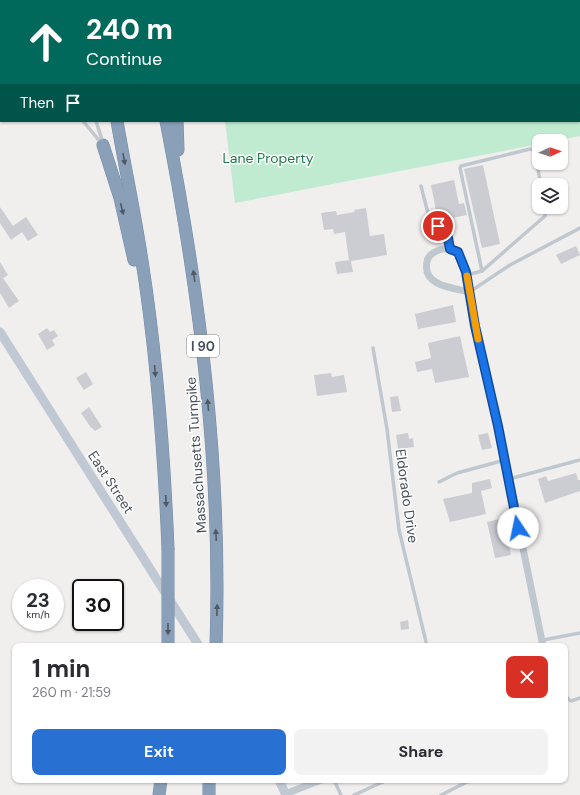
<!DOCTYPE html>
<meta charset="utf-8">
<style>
:root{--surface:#fff;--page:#f2f2f3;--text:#2b2b33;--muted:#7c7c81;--accent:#2870d1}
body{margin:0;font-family:"DM Sans",sans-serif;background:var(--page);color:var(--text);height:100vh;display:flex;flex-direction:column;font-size:15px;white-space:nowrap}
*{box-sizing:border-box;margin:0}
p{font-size:13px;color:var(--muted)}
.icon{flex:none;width:22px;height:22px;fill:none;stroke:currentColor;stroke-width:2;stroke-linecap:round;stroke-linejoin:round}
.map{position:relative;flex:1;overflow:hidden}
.drawer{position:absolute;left:12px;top:643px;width:556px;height:140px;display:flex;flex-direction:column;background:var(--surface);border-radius:8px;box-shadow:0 1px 3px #0004}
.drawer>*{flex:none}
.hud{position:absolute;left:0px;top:0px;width:580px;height:122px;box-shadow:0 1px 3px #0004;background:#00695c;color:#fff;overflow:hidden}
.needle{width:26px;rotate:87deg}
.buttons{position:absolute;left:532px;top:134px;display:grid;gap:8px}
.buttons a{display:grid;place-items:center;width:36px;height:36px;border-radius:8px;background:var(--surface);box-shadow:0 1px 3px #0004;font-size:20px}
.speed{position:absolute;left:12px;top:579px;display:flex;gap:8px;font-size:20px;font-weight:700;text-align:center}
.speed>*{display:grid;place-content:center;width:52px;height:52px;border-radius:50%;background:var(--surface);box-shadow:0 1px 3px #0004;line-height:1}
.speed small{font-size:10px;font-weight:400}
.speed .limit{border:2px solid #111;border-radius:6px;background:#fff;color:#111}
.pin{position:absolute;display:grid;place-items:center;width:34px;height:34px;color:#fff;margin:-17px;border:2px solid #fff;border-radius:50%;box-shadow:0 1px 4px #0007}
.me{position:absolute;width:44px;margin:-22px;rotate:349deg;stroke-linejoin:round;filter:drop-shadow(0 0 3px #0008)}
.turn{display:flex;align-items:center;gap:14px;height:84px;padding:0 20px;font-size:18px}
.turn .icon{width:52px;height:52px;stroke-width:2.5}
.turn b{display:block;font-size:28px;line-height:34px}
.then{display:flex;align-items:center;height:38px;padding:0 20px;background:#0003;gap:8px;font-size:15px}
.round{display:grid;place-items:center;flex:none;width:42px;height:42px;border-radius:8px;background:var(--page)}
.head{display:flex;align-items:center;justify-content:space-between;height:68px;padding:0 20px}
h1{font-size:24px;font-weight:700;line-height:30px}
.button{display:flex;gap:8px;margin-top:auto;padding:8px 20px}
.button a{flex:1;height:46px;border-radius:8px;background:var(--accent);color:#fff;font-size:16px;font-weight:700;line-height:46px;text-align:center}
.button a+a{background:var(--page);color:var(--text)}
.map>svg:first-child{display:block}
.green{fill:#c0ebd1}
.building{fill:#cccdd2}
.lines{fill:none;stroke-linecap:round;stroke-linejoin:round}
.motorway-casing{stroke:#758ba5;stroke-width:13}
.service{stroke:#c0c8cf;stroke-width:3.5}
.minor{stroke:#c0c8cf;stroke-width:7}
.secondary{stroke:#c0c9d3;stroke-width:9}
.motorway{stroke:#8aa0b9;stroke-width:12}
.motorway-bridge-casing{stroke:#758ba5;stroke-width:13;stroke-linecap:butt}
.motorway-bridge{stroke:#8aa0b9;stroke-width:12}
.oneway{fill:#4f5964}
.route-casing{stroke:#114b97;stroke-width:10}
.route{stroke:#1a73e8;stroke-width:7}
.slow{stroke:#f59e0b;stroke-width:7}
.labels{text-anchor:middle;stroke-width:3;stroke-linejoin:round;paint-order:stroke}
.shield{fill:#fff;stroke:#7f858c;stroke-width:1}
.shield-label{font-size:13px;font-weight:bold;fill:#48515a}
.park-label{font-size:14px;fill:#1f754b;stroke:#fff}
.street-label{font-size:14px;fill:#48515a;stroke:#fff}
</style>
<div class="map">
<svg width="580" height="795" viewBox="0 0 580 795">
<rect width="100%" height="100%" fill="#f1eeee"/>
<!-- green -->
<polygon class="green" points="264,0 580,0 580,136 553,141 539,141 539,144 235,203 225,121 579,121 579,1 263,1"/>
<!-- building -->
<g class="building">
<polygon points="483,165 500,244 482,248 464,169"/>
<polygon points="454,180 459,204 464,203 467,215 438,221 431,185"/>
<polygon points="0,207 13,226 26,217 38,235 28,241 22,232 11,240 0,223"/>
<polygon points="366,208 370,236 384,234 387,255 351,261 353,272 337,274 335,262 349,260 345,232 334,234 333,229 324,230 321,213 336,211 337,215 355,212 354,210"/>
<polygon points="576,246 580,255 561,264 556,255"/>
<polygon points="0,262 8,275 3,278 19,301 9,308 0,293"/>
<polygon points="453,305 456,322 418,329 415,314"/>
<polygon points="47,328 50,332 54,330 58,336 52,340 55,345 47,350 38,334"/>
<polygon points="460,336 469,377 435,383 432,369 417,372 415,362 431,358 428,343"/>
<polygon points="86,372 93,384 84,390 76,378"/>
<polygon points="331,373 332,377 344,375 347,392 317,396 314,375"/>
<polygon points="398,396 401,411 392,412 390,397"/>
<polygon points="89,407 102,427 95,431 92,428 91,428 81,413"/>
<polygon points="408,433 409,439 413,438 414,447 398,449 396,435"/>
<polygon points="488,433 492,448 482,450 478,435"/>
<polygon points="576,473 578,480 580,480 580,491 545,503 538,479 546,476 548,481"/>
<polygon points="490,479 492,488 481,491 486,514 450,522 443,499 472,493 472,483"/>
<polygon points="504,518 511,555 495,558 487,522"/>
<polygon points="408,620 409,629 401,630 400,622"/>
</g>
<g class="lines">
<!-- motorway casing -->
<g class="motorway-casing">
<g id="motorway">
<polyline points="93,0 94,1"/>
<polyline points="143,0 143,1"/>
<polyline points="196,1 196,0"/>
<path d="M117,121c8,47 18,93 25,140 15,95 22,192 26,287"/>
<path d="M166,121c34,173 56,348 50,525"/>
<polyline points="177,121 178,150"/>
<polyline points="103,145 120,198 134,260"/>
<polyline points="159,795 161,780"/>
<polyline points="209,795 209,780"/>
</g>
</g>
<!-- service -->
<g class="service">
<polyline points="36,0 37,1"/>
<polyline points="56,0 56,1"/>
<polyline points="0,61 1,62"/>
<polyline points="83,121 102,144"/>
<polyline points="96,121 103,143"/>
<polyline points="421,186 429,217 448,238 450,249"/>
<polyline points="482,271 460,168 461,166 530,149 534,150 541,185"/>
<polyline points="467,275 482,271 545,216 545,207"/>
<polyline points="471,291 510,265 580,228"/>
<polyline points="373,348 387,429 399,530 427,646"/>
<polyline points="509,479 580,460"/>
<polyline points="439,482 457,473 505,460"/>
<polyline points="543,640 580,633"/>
<polyline points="565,696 571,701 580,698"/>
<polyline points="334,780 341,795"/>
<polyline points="354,795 387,780"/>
<polyline points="441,795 471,780"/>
</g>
<!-- minor -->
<g class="minor">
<path d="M442,249h8l8,4 8,19 4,20c-17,-4 -48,-6 -43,-30 1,-8 8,-11 15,-13z"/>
<polyline points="470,292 475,326 498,426 543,646"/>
<polyline points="285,794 321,780"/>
</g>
<!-- secondary -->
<g class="secondary">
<polyline points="0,332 199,646"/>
<polyline points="279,780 286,795"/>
</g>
<!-- motorway -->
<use href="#motorway" class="motorway"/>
<!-- motorway-bridge casing -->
<g class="motorway-bridge-casing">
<polyline id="motorway-bridge" points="168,646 168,548"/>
</g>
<!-- motorway-bridge -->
<use href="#motorway-bridge" class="motorway-bridge"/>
</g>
<!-- one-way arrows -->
<defs><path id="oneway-solid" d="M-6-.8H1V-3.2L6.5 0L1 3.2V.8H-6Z"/></defs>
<g class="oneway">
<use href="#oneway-solid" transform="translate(124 159) rotate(80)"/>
<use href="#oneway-solid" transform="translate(122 209) rotate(76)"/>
<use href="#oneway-solid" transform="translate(194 276) rotate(-98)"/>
<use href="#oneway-solid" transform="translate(155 371) rotate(85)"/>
<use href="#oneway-solid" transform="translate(208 405) rotate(-95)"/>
<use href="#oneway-solid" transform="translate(166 501) rotate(87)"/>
<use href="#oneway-solid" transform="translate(216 535) rotate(-93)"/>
<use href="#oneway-solid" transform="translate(217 610) rotate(-89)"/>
<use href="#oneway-solid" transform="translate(168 629) rotate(90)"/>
</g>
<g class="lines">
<!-- route casing -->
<g class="route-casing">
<polyline id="route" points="438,226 448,238 450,249 458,252 466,272 475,326 498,426 518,528"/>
</g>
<!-- route -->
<use href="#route" class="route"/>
<!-- slow -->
<polyline class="slow" points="467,276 478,339"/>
</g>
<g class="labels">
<!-- shield labels -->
<rect class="shield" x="187" y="335" width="32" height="22" rx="3"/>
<g class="shield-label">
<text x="203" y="351">I 90</text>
</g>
<!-- park labels -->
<g class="park-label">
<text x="268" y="163">Lane Property</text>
</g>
<!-- street labels -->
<g class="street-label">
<text transform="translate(196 455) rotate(-94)" y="5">Massachusetts Turnpike</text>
<text transform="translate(111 482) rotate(57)" y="5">East Street</text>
<text transform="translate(407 496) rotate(82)" y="5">Eldorado Drive</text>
</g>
</g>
</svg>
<div class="buttons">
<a><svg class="needle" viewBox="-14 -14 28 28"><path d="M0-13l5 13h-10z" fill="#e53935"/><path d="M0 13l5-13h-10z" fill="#7c7c81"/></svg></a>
<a><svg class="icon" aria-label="layers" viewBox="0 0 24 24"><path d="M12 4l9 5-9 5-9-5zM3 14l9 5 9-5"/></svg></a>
</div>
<div class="speed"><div>23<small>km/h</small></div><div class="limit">30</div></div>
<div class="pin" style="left:438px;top:226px;background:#d93025"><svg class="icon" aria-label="arrive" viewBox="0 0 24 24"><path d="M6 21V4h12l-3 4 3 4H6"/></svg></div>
<svg class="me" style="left:518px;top:528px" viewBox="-20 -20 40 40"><circle r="19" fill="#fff"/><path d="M0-13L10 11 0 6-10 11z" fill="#1a73e8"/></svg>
<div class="hud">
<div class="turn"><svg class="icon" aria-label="ahead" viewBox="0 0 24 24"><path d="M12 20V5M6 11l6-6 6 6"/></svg><div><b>240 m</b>Continue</div></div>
<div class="then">Then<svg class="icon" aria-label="arrive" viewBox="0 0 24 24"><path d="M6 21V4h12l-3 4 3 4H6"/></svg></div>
</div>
<section class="drawer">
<div class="head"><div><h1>1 min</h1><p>260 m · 21:59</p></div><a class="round" style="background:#d93025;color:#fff"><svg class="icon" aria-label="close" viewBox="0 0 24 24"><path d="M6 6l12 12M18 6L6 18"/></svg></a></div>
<div class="button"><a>Exit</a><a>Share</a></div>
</section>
</div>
